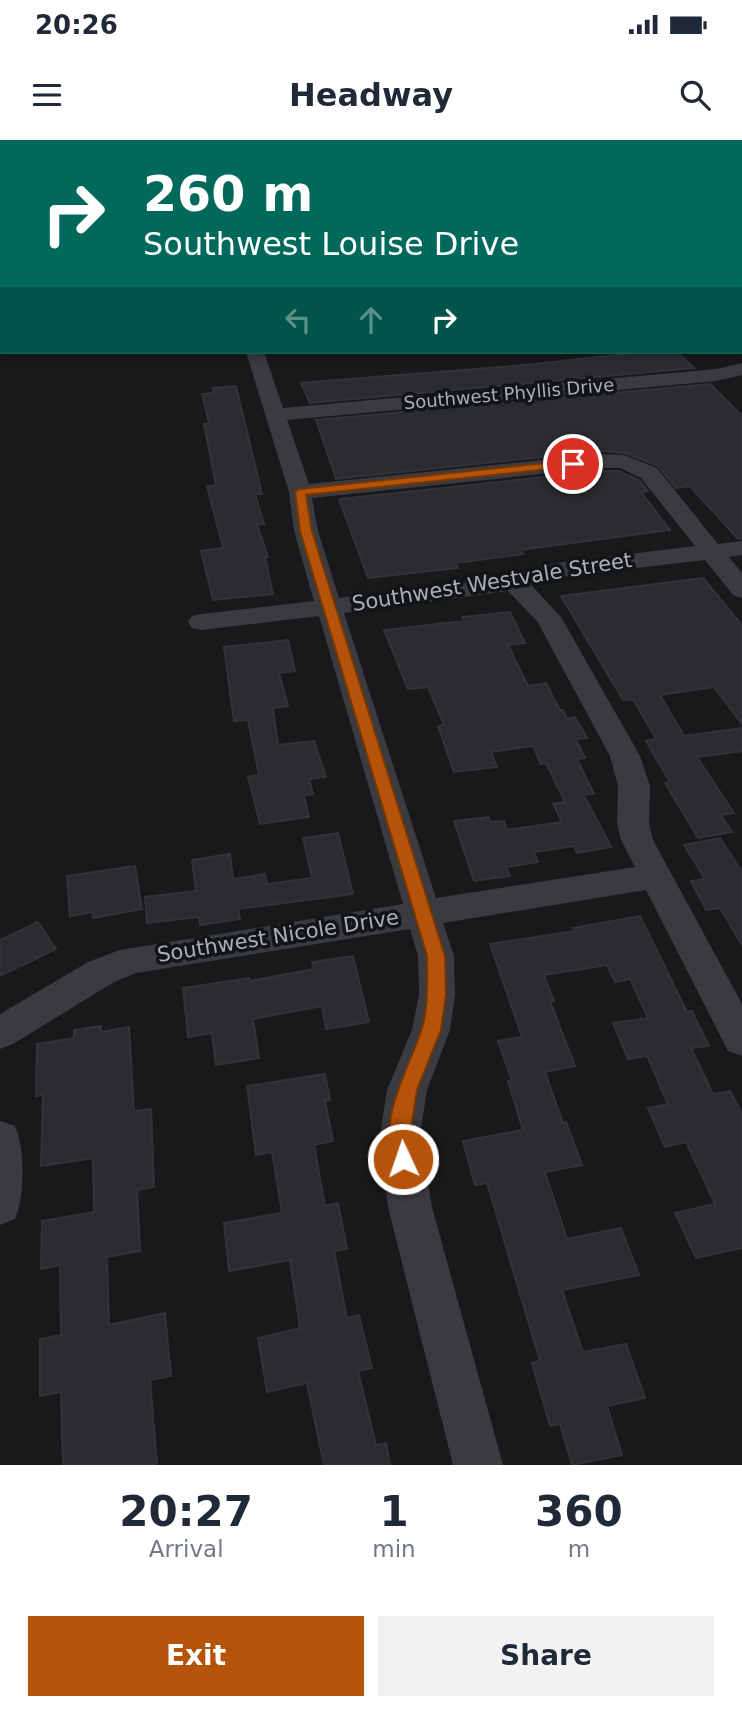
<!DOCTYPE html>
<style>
:root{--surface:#fff;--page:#f2f2f3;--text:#1f2937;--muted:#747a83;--accent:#b45309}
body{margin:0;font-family:"DejaVu Sans",sans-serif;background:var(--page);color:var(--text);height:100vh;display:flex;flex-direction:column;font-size:26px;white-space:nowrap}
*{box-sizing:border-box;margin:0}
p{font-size:23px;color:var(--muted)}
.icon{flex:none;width:38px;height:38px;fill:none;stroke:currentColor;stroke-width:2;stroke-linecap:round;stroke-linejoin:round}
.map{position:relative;height:1325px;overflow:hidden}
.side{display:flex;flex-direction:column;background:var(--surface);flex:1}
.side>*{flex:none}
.banner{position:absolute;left:0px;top:0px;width:742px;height:214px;box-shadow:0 4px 10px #0003;background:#00695c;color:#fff;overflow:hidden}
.pin{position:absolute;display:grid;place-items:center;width:60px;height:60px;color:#fff;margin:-30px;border:4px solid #fff;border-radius:50%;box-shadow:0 2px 7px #0007}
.me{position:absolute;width:77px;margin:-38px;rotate:357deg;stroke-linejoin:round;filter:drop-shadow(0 0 5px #0008)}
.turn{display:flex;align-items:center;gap:24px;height:147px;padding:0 28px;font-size:32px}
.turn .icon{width:91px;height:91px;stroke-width:2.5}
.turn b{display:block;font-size:49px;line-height:60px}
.lanes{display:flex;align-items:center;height:66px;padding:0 28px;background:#0003;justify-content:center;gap:35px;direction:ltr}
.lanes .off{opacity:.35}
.eta{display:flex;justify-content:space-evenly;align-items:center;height:119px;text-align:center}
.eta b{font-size:42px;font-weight:700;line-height:49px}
.cta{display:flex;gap:14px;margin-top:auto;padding:14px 28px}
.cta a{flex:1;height:80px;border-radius:0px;background:var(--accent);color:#fff;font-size:28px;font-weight:700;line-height:80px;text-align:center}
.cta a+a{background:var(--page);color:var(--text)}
.status{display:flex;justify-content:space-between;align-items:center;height:49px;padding:0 35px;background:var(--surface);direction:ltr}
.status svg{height:19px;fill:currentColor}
header{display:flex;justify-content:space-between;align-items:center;height:91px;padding:0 28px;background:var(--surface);font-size:32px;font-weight:700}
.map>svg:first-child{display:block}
.building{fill:#2b2c2f;stroke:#323337;stroke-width:2}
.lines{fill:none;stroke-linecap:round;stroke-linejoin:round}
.minor{fill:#393b40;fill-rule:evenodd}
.tertiary{fill:#393b40;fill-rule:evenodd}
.route{fill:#b45309;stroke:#753606;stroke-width:2}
.labels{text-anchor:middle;stroke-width:7;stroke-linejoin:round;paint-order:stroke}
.far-street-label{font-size:18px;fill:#aab0bb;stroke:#131416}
.street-label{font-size:21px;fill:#aab0bb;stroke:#131416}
</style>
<div class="status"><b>20:26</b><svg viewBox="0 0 49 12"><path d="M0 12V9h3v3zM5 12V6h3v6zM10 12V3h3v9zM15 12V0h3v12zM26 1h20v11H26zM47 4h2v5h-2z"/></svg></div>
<header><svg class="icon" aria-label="menu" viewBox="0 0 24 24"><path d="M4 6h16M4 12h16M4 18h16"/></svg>Headway<svg class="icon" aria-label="search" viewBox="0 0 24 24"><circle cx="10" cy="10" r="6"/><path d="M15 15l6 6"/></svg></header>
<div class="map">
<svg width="742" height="1325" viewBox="0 0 742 1325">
<rect width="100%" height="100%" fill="#19191b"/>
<!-- building -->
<g class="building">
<polygon points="643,212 677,212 694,228 310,263 301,243 525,225"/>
<polygon points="710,244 742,276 742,398 738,399 690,346 676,348 658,326 625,313 600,311 336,339 316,280"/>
<polygon points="236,246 262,354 255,354 264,384 257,384 268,417 265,417 273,454 213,460 201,411 223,408 207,346 216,345 204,284 209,283 202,254 214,253 213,248"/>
<polygon points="600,331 619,331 639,340 648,351 641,352 670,390 520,410 523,414 456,423 458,428 368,438 339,359"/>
<polygon points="703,438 742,485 742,584 714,547 660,555 684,596 742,588 742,611 697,617 734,673 721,675 732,692 698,698 665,643 670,642 646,601 656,599 633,559 623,560 561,456"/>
<polygon points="510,472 525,503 508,505 528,546 546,543 560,570 563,570 567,579 575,577 587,598 576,599 585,618 577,619 594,654 584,655 611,707 577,713 574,706 534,712 538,722 506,727 510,736 474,741 454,681 488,677 491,682 504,681 507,690 562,682 553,664 565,662 546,623 541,624 533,606 491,612 497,627 454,632 438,586 444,585 428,547 408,549 384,490 464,481 462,477"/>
<polygon points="288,500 295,531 279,533 288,566 273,568 278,605 314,601 326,637 309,639 313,654 304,656 309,677 260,684 248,637 259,635 248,580 234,581 224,507"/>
<polygon points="338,693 353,754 238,769 240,779 200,785 199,777 147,783 145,757 196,751 192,720 230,714 233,739 265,734 267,744 312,738 303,698"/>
<polygon points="720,698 742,732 742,805 720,768 706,770 691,741 705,739 684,705"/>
<polygon points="135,726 142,769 93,778 92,772 70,776 67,736"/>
<polygon points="640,776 687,872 692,871 709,906 691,908 713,954 730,951 742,973 742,1108 696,1118 675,1073 715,1064 686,1002 665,1007 648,968 668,964 647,916 628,919 613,883 648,878 630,839 615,842 607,825 544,835 554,861 550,861 575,926 545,932 563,983 566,982 582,1025 545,1032 567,1099 621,1088 639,1135 562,1150 583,1212 626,1204 645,1258 607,1266 622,1315 572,1325 560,1284 550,1286 532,1223 540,1221 487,1043 475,1045 463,1001 523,990 508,941 512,941 498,901 522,897 490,804 575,791 573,788"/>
<polygon points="38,782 56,809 0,836 0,800"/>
<polygon points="353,816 369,882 326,889 322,866 253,879 259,918 216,925 212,893 188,897 183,848 249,838 250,841 314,829 312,822"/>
<polygon points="101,886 101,892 129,887 134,971 151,969 154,1047 137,1050 140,1111 107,1117 109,1185 165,1173 171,1236 150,1240 157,1325 63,1325 61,1252 40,1256 40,1199 61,1195 60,1125 41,1129 42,1081 94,1072 93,1018 41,1026 43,955 36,956 37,904 74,898 74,890"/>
<polygon points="325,934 330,960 325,961 333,1001 314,1005 325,1066 338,1063 347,1109 334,1111 347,1178 359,1175 372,1228 358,1231 376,1305 386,1303 390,1325 324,1325 307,1243 267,1252 258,1198 300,1188 290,1120 229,1131 224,1083 282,1073 272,1012 256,1015 247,946"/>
</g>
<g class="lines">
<!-- minor -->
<g class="minor">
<rect x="740" y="75" width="2" height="9"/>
<path d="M246,212h18l19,56 434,-39 25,-6v12l-25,6 -430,39 22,64 291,-30 24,1 33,13 61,76 24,-3v14l-13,2 13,16v25l-9,-3 -28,-35 -147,17 -27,8 30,32 79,139 10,30 -1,38 4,16 89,164v52l-14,-5 -82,-161 -203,33 11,33 1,39 -5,35 -23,60 -7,45 12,72 71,258h-50l-65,-258 -8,-72 7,-45 25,-60 7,-35 -1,-39 -8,-27 -274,44 -22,9 -101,62 -13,5v-35l88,-52 32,-12 283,-46 -84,-288 -118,14 -9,-2 -4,-6 4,-6 9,-2 113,-13 -20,-70 -5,-39zM600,328h20l21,10 54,68 -139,17 -45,12 -50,8 -122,15 -21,-67 -6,-33zM508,451l29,30 73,135 8,30 -1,38 4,16 14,27 -199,31 -92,-285z"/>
<path d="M0,981l15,5c10,22 10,71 0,93l-15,6z"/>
</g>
<!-- tertiary -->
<g class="tertiary">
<rect x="740" y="32" width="2" height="10"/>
<rect x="0" y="33" width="2" height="10"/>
</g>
</g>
<!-- route -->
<path class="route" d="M573,320l5,4 -1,2 -271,29 6,36 133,425 1,39 -5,35 -24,60 -7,45 4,24 -3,7 -8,2 -7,-2c-21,-45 12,-94 25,-135 8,-24 6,-50 6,-75l-127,-425 -5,-39 5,-3z"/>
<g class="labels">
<!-- far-street labels -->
<g class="far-street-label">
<text transform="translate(509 254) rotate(-5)" y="6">Southwest Phyllis Drive</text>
</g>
<!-- street labels -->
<g class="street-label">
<text transform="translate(492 442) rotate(-9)" y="7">Southwest Westvale Street</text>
<text transform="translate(278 796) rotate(-9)" y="7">Southwest Nicole Drive</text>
</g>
</g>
</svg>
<div class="pin" style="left:573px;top:324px;background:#d93025"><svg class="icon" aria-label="arrive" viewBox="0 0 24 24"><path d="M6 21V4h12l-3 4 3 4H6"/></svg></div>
<svg class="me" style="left:403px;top:1019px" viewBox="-20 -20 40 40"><circle r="17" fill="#b45309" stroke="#fff" stroke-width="3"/><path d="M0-11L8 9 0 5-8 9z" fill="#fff"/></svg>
<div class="banner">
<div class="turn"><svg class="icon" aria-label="right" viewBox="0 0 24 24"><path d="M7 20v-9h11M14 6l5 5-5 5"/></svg><div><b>260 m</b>Southwest Louise Drive</div></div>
<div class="lanes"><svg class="icon off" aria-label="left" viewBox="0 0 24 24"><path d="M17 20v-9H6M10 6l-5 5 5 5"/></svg><svg class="icon off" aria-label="ahead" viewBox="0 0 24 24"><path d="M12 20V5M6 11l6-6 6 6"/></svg><svg class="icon" aria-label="right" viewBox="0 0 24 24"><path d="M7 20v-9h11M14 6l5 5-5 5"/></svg></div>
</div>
</div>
<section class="side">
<div class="eta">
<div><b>20:27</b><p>Arrival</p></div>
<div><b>1</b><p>min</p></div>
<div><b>360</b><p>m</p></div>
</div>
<div class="cta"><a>Exit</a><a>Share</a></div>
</section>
